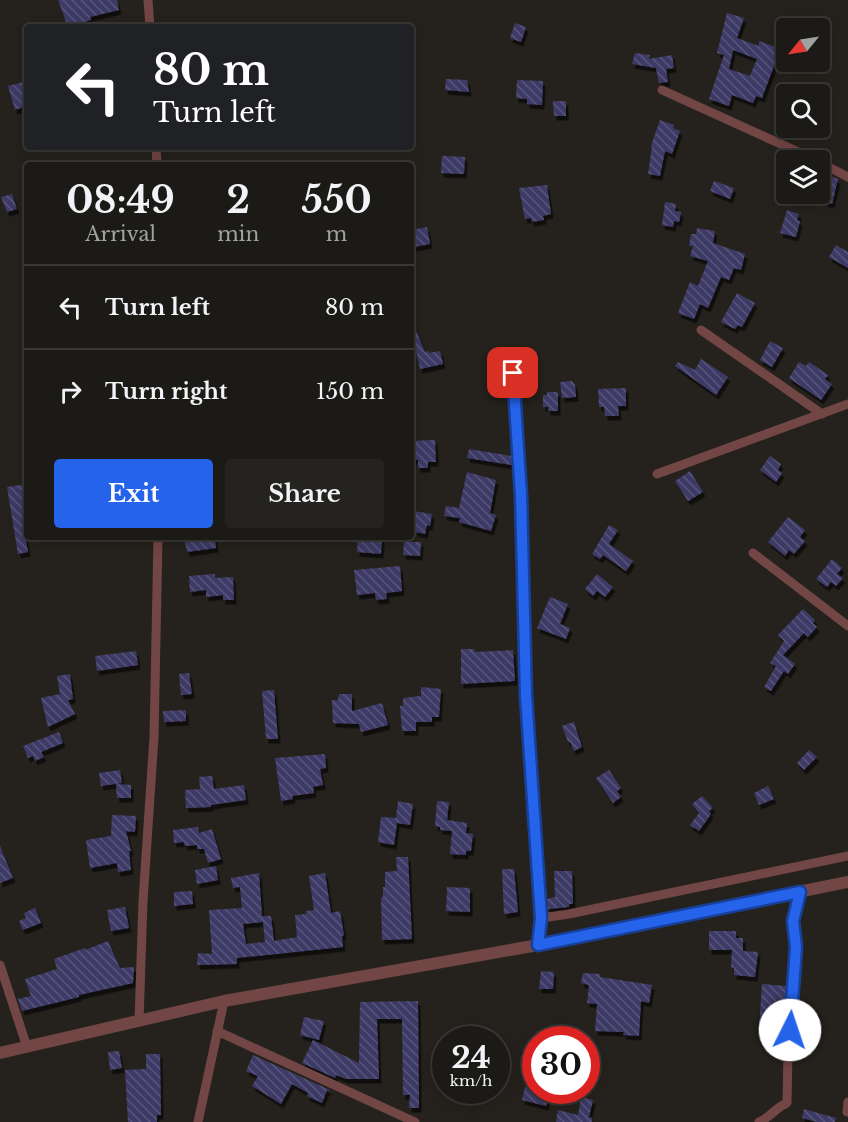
<!DOCTYPE html>
<style>
:root{--surface:#1c1a16;--page:#25231f;--text:#f1f3f6;--muted:#a0a1a1;--line:#3a3835;--accent:#2563eb}
body{margin:0;font-family:"Libre Baskerville",serif;background:var(--page);color:var(--text);height:100vh;display:flex;flex-direction:column;font-size:22px;white-space:nowrap}
*{box-sizing:border-box;margin:0}
p{font-size:20px;color:var(--muted)}
.icon{flex:none;width:33px;height:33px;fill:none;stroke:currentColor;stroke-width:2;stroke-linecap:round;stroke-linejoin:round}
.map{position:relative;flex:1;overflow:hidden}
.drawer{position:absolute;left:24px;top:162px;width:390px;height:378px;display:flex;flex-direction:column;background:var(--surface);border-radius:6px;box-shadow:0 3px 15px #0003,0 0 0 2px var(--line)}
.drawer>*{flex:none}
.top-card{position:absolute;left:24px;top:24px;width:390px;height:126px;border-radius:6px;box-shadow:0 3px 15px #0003,0 0 0 2px var(--line);background:#202124;color:#fff;overflow:hidden}
.needle{width:39px;rotate:240deg}
.buttons{position:absolute;left:776px;top:18px;display:grid;gap:12px}
.buttons a{display:grid;place-items:center;width:54px;height:54px;border-radius:6px;background:var(--surface);box-shadow:0 3px 15px #0003,0 0 0 2px var(--line);font-size:30px}
.speed{position:absolute;left:432px;top:1026px;display:flex;gap:12px;font-size:30px;font-weight:700;text-align:center}
.speed>*{display:grid;place-content:center;width:78px;height:78px;border-radius:50%;background:var(--surface);box-shadow:0 3px 15px #0003,0 0 0 2px var(--line);line-height:1}
.speed small{font-size:15px;font-weight:400}
.speed .limit{border:9px solid #d22;background:#fff;color:#111}
.pin{position:absolute;display:grid;place-items:center;width:51px;height:51px;color:#fff;margin:-26px;border-radius:12px;box-shadow:0 3px 9px #0006}
.me{position:absolute;width:66px;margin:-33px;rotate:4deg;stroke-linejoin:round;filter:drop-shadow(0 0 4px #0008)}
.turn{display:flex;align-items:center;gap:21px;height:126px;padding:0 30px;font-size:27px}
.turn .icon{width:78px;height:78px;stroke-width:2.5}
.turn b{display:block;font-size:42px;line-height:51px}
.eta{display:flex;justify-content:space-evenly;align-items:center;height:102px;text-align:center}
.eta b{font-size:36px;font-weight:700;line-height:42px}
.cta{display:flex;gap:12px;margin-top:auto;padding:12px 30px}
.cta a{flex:1;height:69px;border-radius:6px;background:var(--accent);color:#fff;font-size:24px;font-weight:700;line-height:69px;text-align:center}
.cta a+a{background:var(--page);color:var(--text)}
ul{padding:0;list-style:none}
li{display:flex;align-items:center;gap:18px;height:84px;padding:0 30px;border-top:2px solid var(--line)}
li div{flex:1}
li b{display:block;font-size:22px}
li em{font-style:normal}
.map>svg:first-child{display:block}
.building{fill:url(#building-back-hatch);fill-rule:evenodd;filter:url(#shadow)}
.lines{fill:none;stroke-linecap:round;stroke-linejoin:round}
.minor{stroke:#724644;stroke-width:9}
.tertiary{stroke:#724644;stroke-width:12}
.route-casing{stroke:#184099;stroke-width:15}
.route{stroke:#2563eb;stroke-width:10}
</style>
<div class="map">
<svg width="848" height="1122" viewBox="0 0 848 1122">
<defs>
<pattern id="building-back-hatch" width="6" height="6" patternUnits="userSpaceOnUse" patternTransform="scale(1.5)"><rect width="6" height="6" fill="#3e3a66"/><path d="M-1 5l2 2M0 0l6 6M5-1l2 2" fill="none" stroke="#59567b"/></pattern>
<filter id="shadow"><feDropShadow dx="2.5" dy="4.5" stdDeviation="0" flood-color="#0009"/></filter>
</defs>
<rect width="100%" height="100%" fill="#25221d"/>
<!-- building -->
<g class="building">
<polygon points="58,0 117,0 119,10 90,17 91,20 68,27"/>
<path d="M727,13l17,5 -7,20 22,8v-5l27,10 -5,17 -7,-2 -12,32 -6,-2 -3,7 -21,-8 -3,11 -20,-7 15,-44 -7,-2zM733,50l24,9 -7,17 -21,-7z"/>
<polygon points="515,23 526,27 521,42 510,38"/>
<polygon points="635,53 650,55 649,59 672,55 674,68 666,69 668,82 659,83 656,68 632,64"/>
<polygon points="446,79 467,80 469,92 445,90"/>
<polygon points="517,80 543,81 542,105 527,104 527,99 516,98"/>
<polygon points="27,81 27,106 15,110 8,86"/>
<polygon points="553,101 566,101 566,116 554,116"/>
<polygon points="660,120 674,125 673,128 680,131 672,154 665,151 660,176 648,174 652,147 651,146"/>
<polygon points="442,156 465,157 464,174 441,173"/>
<polygon points="819,172 838,179 832,204 819,200"/>
<polygon points="714,181 734,188 730,199 710,191"/>
<polygon points="547,185 551,214 543,216 544,220 532,222 531,218 525,219 519,188"/>
<polygon points="12,194 17,209 7,212 1,197"/>
<polygon points="665,202 676,204 675,211 681,212 679,222 674,221 673,227 662,225"/>
<polygon points="787,210 799,214 797,220 800,221 796,237 780,233"/>
<polygon points="427,227 430,244 414,247 411,230"/>
<polygon points="697,228 715,231 713,243 745,254 741,270 734,268 729,280 721,277 708,308 700,304 694,319 678,313 690,282 698,286 708,261 690,256 693,246 689,246 691,234 696,234"/>
<polygon points="836,245 848,252 848,268 829,257"/>
<polygon points="737,293 755,303 742,327 738,325 735,329 721,322"/>
<polygon points="416,331 425,352 429,351 429,353 440,351 443,364 420,369 412,332"/>
<polygon points="770,341 783,348 772,367 760,360"/>
<polygon points="701,359 728,377 716,395 675,366 678,362 695,370"/>
<polygon points="799,362 806,366 809,362 828,375 825,379 832,384 821,400 789,378"/>
<polygon points="572,381 575,385 576,397 562,398 560,382"/>
<polygon points="626,388 626,406 618,406 619,416 605,416 604,407 599,407 598,389"/>
<polygon points="547,392 558,392 558,411 548,411 548,407 543,407 543,395 547,395"/>
<polygon points="435,440 436,462 428,462 428,468 418,468 418,460 412,460 411,441"/>
<polygon points="469,449 512,456 512,465 467,458"/>
<polygon points="770,456 781,464 778,470 782,473 776,482 760,470"/>
<polygon points="690,471 703,492 688,501 675,481"/>
<polygon points="467,472 496,480 490,513 496,515 491,531 459,522 460,518 444,516 446,506 459,508"/>
<polygon points="27,484 27,530 24,530 28,552 18,554 7,487"/>
<polygon points="413,511 432,514 430,526 427,525 425,534 415,532 416,523 412,522"/>
<polygon points="788,517 805,530 800,537 805,541 794,554 789,550 785,556 768,542"/>
<polygon points="609,525 618,530 609,544 633,561 626,571 603,555 600,559 592,554"/>
<polygon points="184,537 215,537 216,548 187,552"/>
<polygon points="358,537 382,537 381,554 357,552"/>
<polygon points="404,542 421,542 420,556 403,555"/>
<polygon points="832,559 842,568 837,574 843,578 836,586 831,582 827,587 816,579"/>
<polygon points="400,566 402,591 386,593 387,599 376,600 375,593 357,595 354,570"/>
<polygon points="215,574 215,578 233,577 234,600 223,600 223,595 206,597 206,590 190,592 189,576"/>
<polygon points="597,574 613,587 605,597 597,591 593,596 585,589"/>
<polygon points="550,597 568,604 560,624 570,628 566,639 537,628"/>
<polygon points="803,609 815,620 813,623 817,627 808,637 804,633 783,655 795,664 788,674 784,671 771,691 764,687 776,666 770,663 784,641 778,635"/>
<polygon points="461,649 474,649 475,652 513,650 515,681 461,684"/>
<polygon points="136,651 138,665 97,671 95,656"/>
<polygon points="189,673 192,694 181,695 179,674"/>
<polygon points="70,674 73,699 68,700 75,714 48,727 41,698 60,694 57,676"/>
<polygon points="421,687 441,689 439,717 432,717 432,722 416,722 416,731 402,731 400,706 403,706 403,698 421,696"/>
<polygon points="274,690 278,739 266,739 262,691"/>
<polygon points="339,694 352,694 352,711 382,703 388,725 361,732 359,724 333,723 332,700 338,700"/>
<polygon points="186,710 186,721 164,722 163,711"/>
<polygon points="574,722 582,747 574,751 570,742 568,742 562,726"/>
<polygon points="59,732 63,743 41,752 44,757 35,761 33,756 28,758 23,746"/>
<polygon points="809,750 817,757 804,770 797,763"/>
<polygon points="325,754 326,768 320,769 323,785 313,787 314,793 292,796 293,799 281,801 275,758"/>
<polygon points="120,770 122,783 101,786 99,773"/>
<polygon points="609,770 621,788 617,791 621,797 613,803 596,778"/>
<polygon points="212,776 214,789 244,785 246,800 211,805 211,807 186,808 185,790 200,789 199,777"/>
<polygon points="116,784 131,785 131,798 117,798"/>
<polygon points="768,786 774,799 759,805 754,793"/>
<polygon points="702,796 713,808 709,811 711,814 699,831 690,825 699,813 692,804"/>
<polygon points="398,801 413,804 410,825 397,823 394,845 378,842 381,817 396,818"/>
<polygon points="437,801 449,802 447,820 467,823 466,833 473,834 471,851 466,851 466,855 450,854 452,831 440,830 440,827 435,826"/>
<polygon points="112,815 136,816 135,832 126,831 131,851 129,851 131,870 118,872 117,863 90,868 86,840 111,836"/>
<polygon points="198,827 199,833 212,829 221,859 208,863 204,849 197,849 197,845 185,846 184,842 174,843 173,830"/>
<polygon points="0,846 13,878 0,883"/>
<polygon points="396,857 408,857 412,939 382,940 381,897 383,897 383,887 385,887 385,872 397,871"/>
<polygon points="216,866 218,880 197,884 195,870"/>
<polygon points="502,869 514,869 518,912 504,914"/>
<polygon points="554,871 572,871 573,904 569,904 569,907 548,909 547,899 555,897"/>
<path d="M259,873l3,43h9l3,25 23,-4 -2,-22 11,-1v-3l8,-1 -5,-34 16,-3 6,40 9,-2 4,24 -2,1 1,11 -106,11v6l-40,1 1,-12 14,1 -3,-44 33,-2 -2,-21 -7,1 -2,-10zM263,922l2,20 -19,2 -3,-20z"/>
<polygon points="447,887 470,888 470,912 446,911"/>
<polygon points="192,891 193,904 174,906 174,892"/>
<polygon points="125,907 129,928 111,931 107,910"/>
<polygon points="35,908 41,923 23,930 19,921 26,918 24,913"/>
<polygon points="709,931 736,931 736,938 743,938 743,951 758,952 755,977 734,975 734,968 731,967 732,950 709,950"/>
<polygon points="108,941 120,968 134,967 133,983 79,995 79,997 22,1011 18,999 31,996 25,979 57,969 54,959 85,948 85,950"/>
<polygon points="541,971 554,972 553,989 539,989"/>
<polygon points="583,973 600,974 600,977 652,985 649,1003 641,1001 639,1036 623,1035 624,1032 595,1031 597,1004 587,1003 589,985 581,983"/>
<polygon points="762,984 786,986 783,1032 759,1031"/>
<polygon points="418,1001 419,1108 409,1108 410,1095 403,1095 402,1019 377,1019 379,1079 346,1079 336,1075 335,1078 302,1063 313,1040 359,1063 360,1002"/>
<polygon points="304,1017 324,1021 319,1040 300,1035"/>
<polygon points="119,1051 122,1068 110,1070 108,1052"/>
<polygon points="146,1054 160,1054 161,1115 157,1115 157,1122 128,1122 125,1070 146,1069"/>
<polygon points="253,1055 330,1090 329,1091 327,1090 322,1103 307,1096 308,1093 292,1084 281,1104 252,1086 258,1076 246,1071"/>
<polygon points="525,1087 549,1093 546,1106 522,1100"/>
<polygon points="581,1097 593,1100 589,1117 592,1118 592,1122 556,1122 558,1110 578,1115"/>
<polygon points="804,1109 836,1118 835,1122 817,1122 802,1118"/>
</g>
<g class="lines">
<!-- minor -->
<g class="minor">
<polyline points="148,0 150,27"/>
<polyline points="662,90 816,160"/>
<polyline points="156,147 157,165"/>
<polyline points="819,162 848,177"/>
<polyline points="701,330 822,414"/>
<polyline points="513,373 521,495 527,696 541,918 538,945"/>
<polyline points="657,474 848,404"/>
<polyline points="753,553 848,626"/>
<polyline points="541,918 569,914 848,856"/>
<polyline points="0,965 27,1047"/>
<polyline points="139,1022 143,901 154,737 158,537"/>
<polyline points="217,1031 415,1122"/>
<polyline points="847,1112 848,1102"/>
<polyline points="198,1122 224,1001"/>
<path d="M759,1122c12,-5 16,-14 28,-19l1,-52 8,-104 -3,-26 7,-29"/>
</g>
<!-- tertiary -->
<polyline class="tertiary" points="0,1053 224,1001 538,945 848,882"/>
</g>
<g class="lines">
<!-- route casing -->
<g class="route-casing">
<polyline id="route" points="513,373 521,495 526,696 541,918 538,945 800,892 793,921 796,947 790,1030"/>
</g>
<!-- route -->
<use href="#route" class="route"/>
</g>
</svg>
<div class="buttons">
<a><svg class="needle" viewBox="-14 -14 28 28"><path d="M0-13l5 13h-10z" fill="#e53935"/><path d="M0 13l5-13h-10z" fill="#a0a1a1"/></svg></a>
<a><svg class="icon" aria-label="search" viewBox="0 0 24 24"><circle cx="10" cy="10" r="6"/><path d="M15 15l6 6"/></svg></a>
<a><svg class="icon" aria-label="layers" viewBox="0 0 24 24"><path d="M12 4l9 5-9 5-9-5zM3 14l9 5 9-5"/></svg></a>
</div>
<div class="speed"><div>24<small>km/h</small></div><div class="limit">30</div></div>
<div class="pin" style="left:513px;top:373px;background:#d93025"><svg class="icon" aria-label="arrive" viewBox="0 0 24 24"><path d="M6 21V4h12l-3 4 3 4H6"/></svg></div>
<svg class="me" style="left:790px;top:1030px" viewBox="-20 -20 40 40"><circle r="19" fill="#fff"/><path d="M0-13L10 11 0 6-10 11z" fill="#2563eb"/></svg>
<div class="top-card">
<div class="turn"><svg class="icon" aria-label="left" viewBox="0 0 24 24"><path d="M17 20v-9H6M10 6l-5 5 5 5"/></svg><div><b>80 m</b>Turn left</div></div>
</div>
<section class="drawer">
<div class="eta">
<div><b>08:49</b><p>Arrival</p></div>
<div><b>2</b><p>min</p></div>
<div><b>550</b><p>m</p></div>
</div>
<ul>
<li><svg class="icon" aria-label="left" viewBox="0 0 24 24"><path d="M17 20v-9H6M10 6l-5 5 5 5"/></svg><div><b>Turn left</b></div><em>80 m</em></li>
<li><svg class="icon" aria-label="right" viewBox="0 0 24 24"><path d="M7 20v-9h11M14 6l5 5-5 5"/></svg><div><b>Turn right</b></div><em>150 m</em></li>
</ul>
<div class="cta"><a>Exit</a><a>Share</a></div>
</section>
</div>
